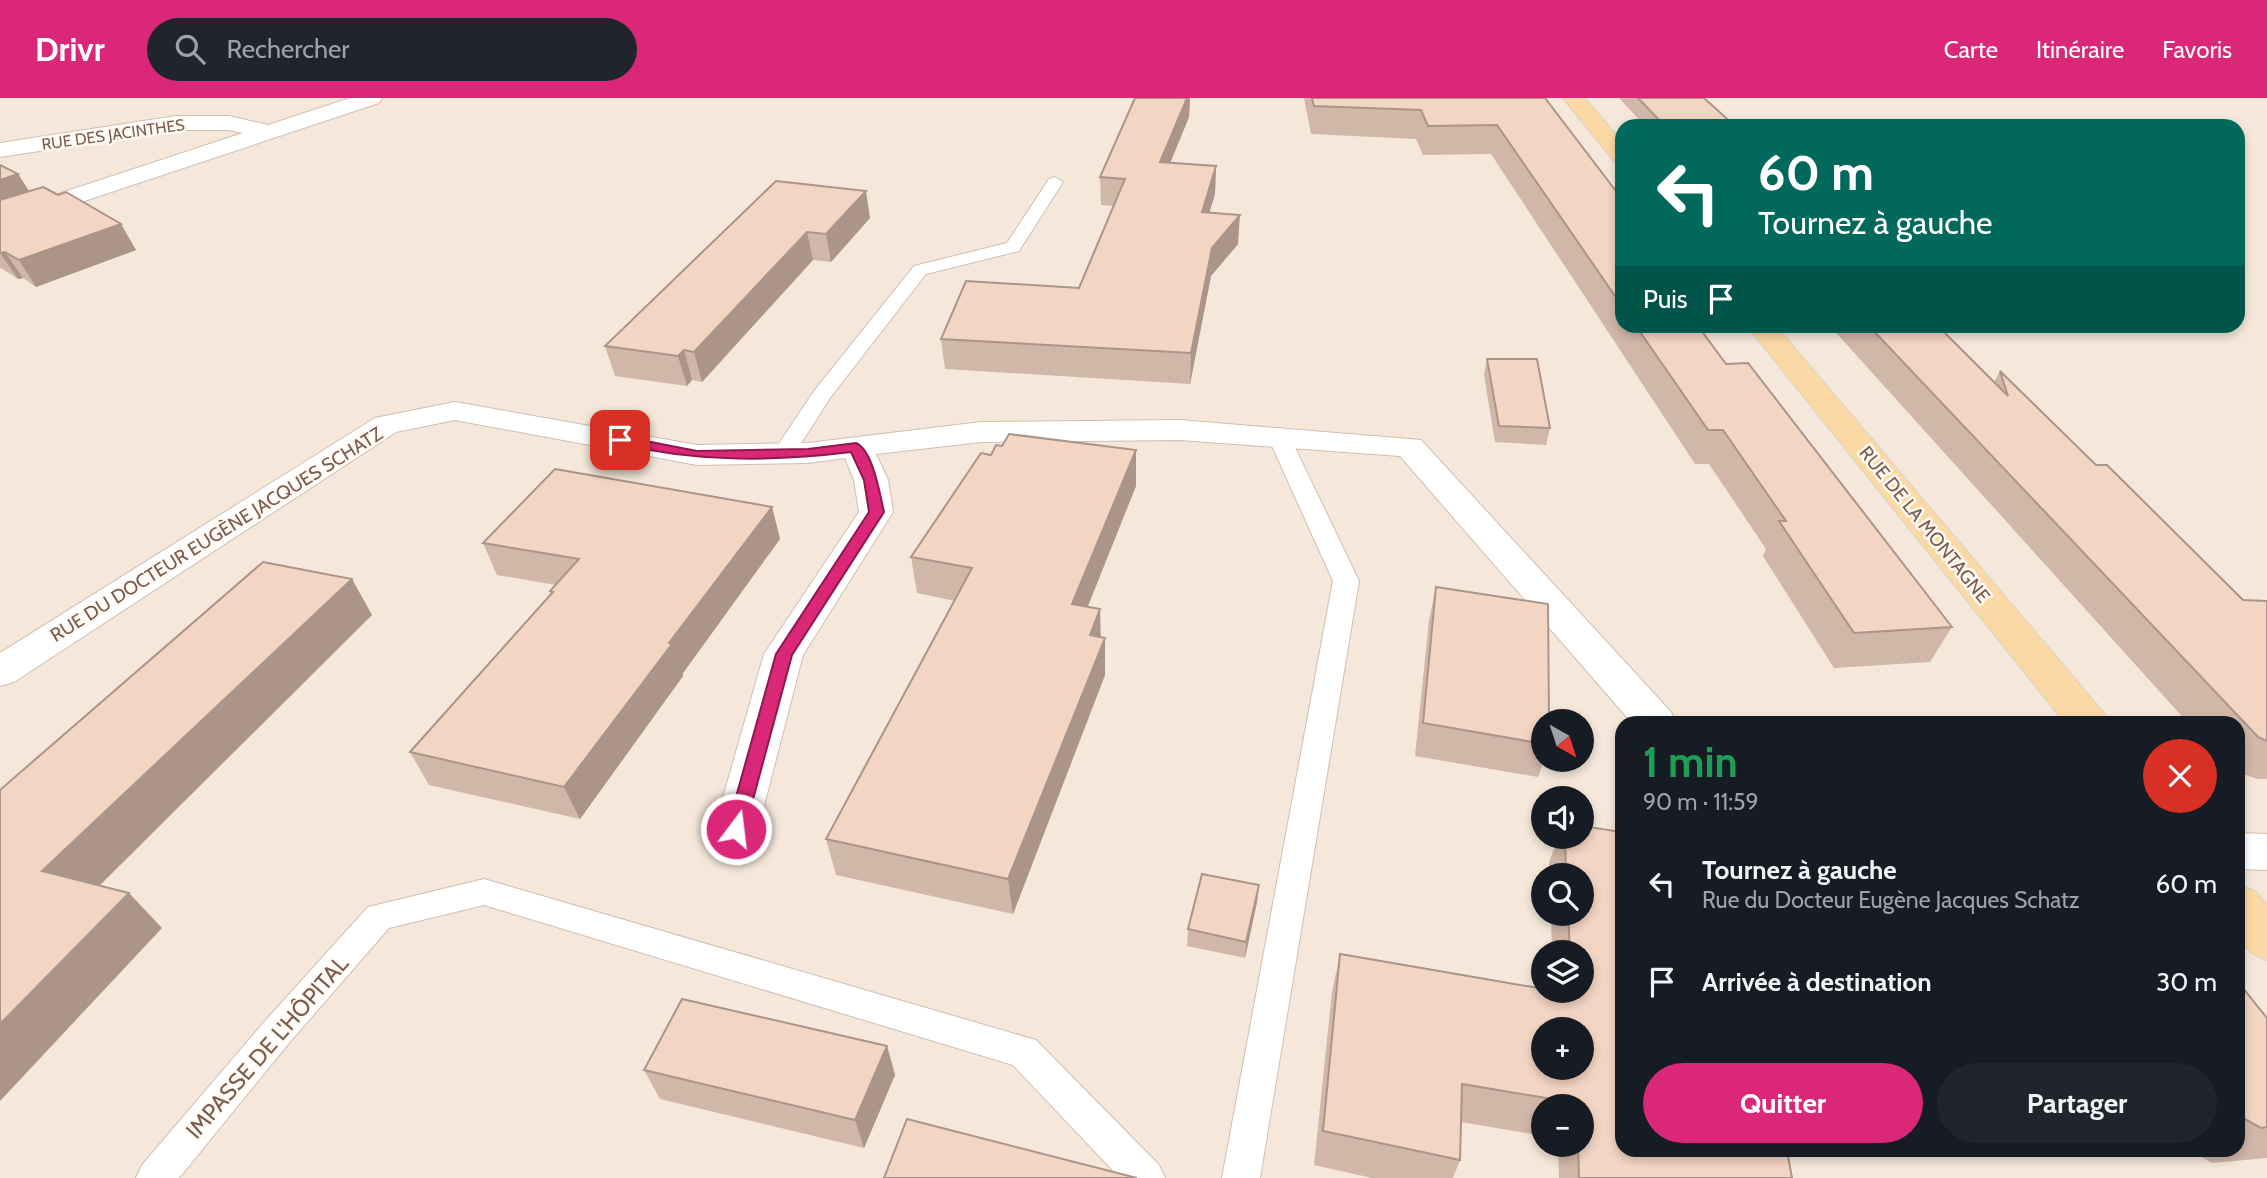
<!DOCTYPE html>
<html lang="fr">
<meta charset="utf-8">
<style>
:root{--surface:#171b24;--page:#20242c;--text:#f1f3f6;--muted:#9ea1a6;--accent:#db2777}
body{margin:0;font-family:Cabin,sans-serif;background:var(--page);color:var(--text);height:100vh;display:flex;flex-direction:column;font-size:26px;white-space:nowrap}
*{box-sizing:border-box;margin:0}
p{font-size:23px;color:var(--muted)}
.icon{flex:none;width:38px;height:38px;fill:none;stroke:currentColor;stroke-width:2;stroke-linecap:round;stroke-linejoin:round}
.map{position:relative;flex:1;overflow:hidden}
.sheet{position:absolute;left:1615px;top:618px;width:630px;height:441px;display:flex;flex-direction:column;background:var(--surface);border-radius:21px;box-shadow:0 4px 10px #0003}
.sheet>*{flex:none}
.top-card{position:absolute;left:1615px;top:21px;width:630px;height:214px;border-radius:21px;box-shadow:0 4px 10px #0003;background:#00695c;color:#fff;overflow:hidden}
.needle{width:46px;rotate:141deg}
.controls{position:absolute;left:1531px;top:611px;display:grid;gap:14px}
.controls a{display:grid;place-items:center;width:63px;height:63px;border-radius:50%;background:var(--surface);box-shadow:0 4px 10px #0003;font-size:35px}
.pin{position:absolute;display:grid;place-items:center;width:60px;height:60px;color:#fff;margin:-30px;border-radius:14px;box-shadow:0 4px 10px #0006}
.me{position:absolute;width:77px;margin:-38px;rotate:15deg;stroke-linejoin:round;filter:drop-shadow(0 0 5px #0008)}
.turn{display:flex;align-items:center;gap:24px;height:147px;padding:0 28px;font-size:32px}
.turn .icon{width:91px;height:91px;stroke-width:2.5}
.turn b{display:block;font-size:49px;line-height:60px}
.then{display:flex;align-items:center;height:66px;padding:0 28px;background:#0003;gap:14px;font-size:26px}
.round{display:grid;place-items:center;flex:none;width:74px;height:74px;border-radius:37px;background:var(--page)}
.head{display:flex;align-items:center;justify-content:space-between;height:119px;padding:0 28px}
h1{font-size:42px;font-weight:700;line-height:52px;color:#1e9e55}
.action{display:flex;gap:14px;margin-top:auto;padding:14px 28px}
.action a{flex:1;height:80px;border-radius:42px;background:var(--accent);color:#fff;font-size:28px;font-weight:700;line-height:80px;text-align:center}
.action a+a{background:var(--page);color:var(--text)}
ul{padding:0;list-style:none}
li{display:flex;align-items:center;gap:21px;height:98px;padding:0 28px}
li div{flex:1}
li b{display:block;font-size:26px}
li em{font-style:normal}
header{display:flex;align-items:center;gap:42px;box-sizing:border-box;height:98px;padding:0 35px;background:var(--accent);color:#fff}
header strong{font-size:33px}
nav{display:flex;gap:38px;margin-inline-start:auto;font-size:24px}
.search{width:490px;height:63px;background:var(--page);display:flex;align-items:center;gap:18px;box-sizing:border-box;padding:0 24px;border-radius:38px;color:var(--muted);font-size:26px}
.map>svg:first-child{display:block}
.residential{fill:#f5e8da;fill-rule:evenodd}
.lines{fill:none;stroke-linecap:round;stroke-linejoin:round}
.lane-casing{stroke:#d1beb0;stroke-width:2}
.street-casing{stroke:#d1beb0;stroke-width:2}
.primary-casing{stroke:#dad1cd;stroke-width:2}
.lane{fill:#fff;fill-rule:evenodd}
.street{fill:#fff;fill-rule:evenodd}
.primary{fill:#fbd9a5;fill-rule:evenodd}
.wall{fill:#d1b7a8}
.shaded-wall{fill:#aa9588}
.building{fill:#f3d5c3;stroke:#aa9588;stroke-width:2;fill-rule:evenodd}
.route{fill:#db2777;stroke:#8e194d;stroke-width:2}
.labels{text-anchor:middle;stroke-width:5;stroke-linejoin:round;paint-order:stroke}
.far-street-label{font-size:16px;fill:#7a5c4d;stroke:#fffaf3}
.street-label{font-size:19px;fill:#7a5c4d;stroke:#fffaf3}
.near-street-label{font-size:23px;fill:#7a5c4d;stroke:#fffaf3}
</style>
<header>
<strong>Drivr</strong>
<div class="search"><svg class="icon" aria-label="search" viewBox="0 0 24 24"><circle cx="10" cy="10" r="6"/><path d="M15 15l6 6"/></svg>Rechercher</div>
<nav><a>Carte</a><a>Itinéraire</a><a>Favoris</a></nav>
</header>
<div class="map">
<svg width="2267" height="1080" viewBox="0 0 2267 1080">
<rect width="100%" height="100%" fill="#fdf6ec"/>
<!-- residential -->
<path class="residential" d="M0,0h2267v1080h-2267zM1622,28h616v200h-616zM1544,623h38v39h-38zM1622,625h616v427h-616zM1544,700h38v38h-38zM1544,777h38v39h-38zM1544,854h38v38h-38zM1544,931h38v39h-38zM1544,1008h38v38h-38z"/>
<g class="lines">
<!-- lane casing -->
<g class="lane-casing">
<g id="lane">
<polygon points="1055,79 1063,84 1019,153 926,176 830,300 791,361 775,361 772,356 814,293 914,168 1007,145 1049,81"/>
<polygon points="1279,332 1287,334 1290,339 1359,483 1260,1080 1222,1080 1333,483 1268,339 1271,334"/>
<polygon points="484,781 1036,942 1159,1067 1165,1080 1120,1080 1013,967 484,807 389,830 289,945 179,1080 136,1080 142,1067 265,923 368,809"/>
</g>
</g>
<!-- street casing -->
<g class="street-casing">
<g id="street">
<polygon points="350,0 382,0 379,5 0,131 0,115 243,35 229,32 176,32 0,59 0,45 176,18 229,18 268,27"/>
<polygon points="455,304 697,347 808,345 981,324 1180,322 1421,342 1671,614 1676,625 1632,625 1400,358 1180,342 981,344 876,356 888,382 893,414 803,557 758,731 752,744 736,749 720,744 714,731 764,556 859,414 854,382 845,360 808,365 697,367 455,322 396,334 14,584 0,588 0,555 375,320"/>
<polygon points="2238,735 2267,736 2267,772 2238,771"/>
</g>
</g>
<!-- primary casing -->
<g class="primary-casing">
<g id="primary">
<polygon points="1563,0 1585,0 1622,44 1622,65 1614,63"/>
<polygon points="1747,228 1776,228 2103,614 2108,625 2065,625"/>
<path d="M2238,787l17,6 12,14v55c-40,-14 -29,-39 -29,-75z"/>
</g>
</g>
<!-- lane -->
<use href="#lane" class="lane"/>
<!-- street -->
<use href="#street" class="street"/>
<!-- primary -->
<use href="#primary" class="primary"/>
</g>
<!-- wall -->
<g class="wall">
<polygon points="1135,0 1190,0 1189,19 1170,65 1216,68 1215,96 1209,115 1238,146 1211,178 1190,286 945,271 941,241 1079,190 1114,108 1101,107 1100,79"/>
<polygon points="1304,0 1545,0 1622,101 1622,228 1698,228 1726,266 1952,529 1930,564 1834,570 1763,458 1766,451 1709,366 1695,366 1491,56 1423,57 1416,41 1311,36"/>
<polygon points="1619,0 1704,0 1735,28 1645,28"/>
<polygon points="0,67 18,76 29,93 136,152 36,189 23,180 18,181 1,170 0,171"/>
<polygon points="776,83 870,120 831,164 813,162 702,284 692,282 687,288 615,278 605,248"/>
<polygon points="1830,228 1938,228 1994,284 2000,273 2096,367 2243,502 2267,503 2267,681 2257,681 2238,674 2238,625 2188,625"/>
<polygon points="1960,228 2007,228 2006,229 1961,229"/>
<polygon points="1487,261 1550,330 1546,347 1495,344 1484,277"/>
<polygon points="1136,352 1136,388 1087,509 1101,539 1105,577 1013,816 836,777 826,741 955,503 917,495 911,459 991,357"/>
<polygon points="772,409 780,441 683,575 683,578 580,721 429,687 410,654 551,496 550,493 556,487 497,477 483,445"/>
<polygon points="1436,489 1544,623 1544,662 1538,679 1415,658 1429,522"/>
<polygon points="1559,738 1582,738 1792,1080 1559,1080 1558,1046 1582,1046 1582,1008 1544,1008 1544,1038 1461,1024 1460,1062 1453,1080 1372,1080 1314,1067 1332,894 1340,856 1544,892 1582,892 1582,854 1552,854 1551,816 1582,816 1582,777 1549,777 1549,764"/>
<polygon points="1259,787 1257,804 1245,860 1187,848 1188,831"/>
<polygon points="2238,884 2267,920 2267,1060 2212,1065 2193,1054 2192,1052 2238,1052"/>
<polygon points="887,948 895,977 864,1050 660,1001 644,972"/>
</g>
<!-- shaded-wall -->
<g class="shaded-wall">
<polygon points="1187,0 1190,0 1189,19 1159,92 1160,64"/>
<polygon points="1216,68 1215,96 1201,142 1202,114"/>
<polygon points="18,76 34,101 0,113 0,82"/>
<polygon points="866,93 870,120 831,164 826,136"/>
<polygon points="1240,117 1238,146 1211,178 1190,286 1191,255 1212,150"/>
<polygon points="121,126 136,152 36,189 19,162"/>
<polygon points="807,134 813,162 702,284 694,254"/>
<polygon points="5,154 23,180 18,181 0,155"/>
<polygon points="684,252 692,282 687,288 678,258"/>
<polygon points="1136,352 1136,388 1074,543 1072,506"/>
<polygon points="772,409 780,441 683,575 683,578 580,721 564,689 669,545"/>
<polygon points="352,481 372,517 78,809 42,773"/>
<polygon points="1100,511 1101,547 1105,540 1105,577 1013,816 1008,781 1090,537"/>
<polygon points="1259,787 1257,804 1245,860 1246,844"/>
<polygon points="129,795 162,830 0,1003 0,926"/>
<polygon points="887,948 895,977 864,1050 855,1022"/>
</g>
<!-- building -->
<g class="building">
<polygon points="1135,0 1187,0 1160,64 1216,68 1202,114 1240,117 1212,150 1191,255 941,241 966,183 1079,190 1125,81 1100,79"/>
<polygon points="1312,0 1545,0 1622,101 1622,208 1497,27 1428,28 1421,12 1314,8"/>
<polygon points="1638,0 1704,0 1735,28 1665,28"/>
<polygon points="0,67 18,76 0,82"/>
<polygon points="776,83 866,93 826,136 807,134 694,254 684,252 678,258 605,248"/>
<polygon points="43,89 58,97 66,94 121,126 19,162 5,154 0,155 0,102"/>
<polygon points="1636,228 1698,228 1726,266 1748,265 1952,529 1854,535 1779,423 1786,423 1723,332 1708,332"/>
<polygon points="1869,228 1938,228 2008,298 2000,273 2096,367 2107,367 2243,502 2267,503 2267,643 2258,639"/>
<polygon points="1487,261 1537,261 1550,330 1499,328"/>
<polygon points="1009,336 1136,352 1072,506 1100,511 1090,537 1105,540 1008,781 826,741 972,470 911,459 981,355 991,357 996,347 1002,348"/>
<polygon points="555,371 772,409 669,545 672,546 564,689 410,654 553,494 550,493 579,461 483,445"/>
<polygon points="263,464 352,481 42,773 129,795 0,926 0,692"/>
<polygon points="1436,489 1548,506 1549,623 1544,623 1544,646 1423,625"/>
<path d="M1582,728l40,6v318h165l5,28h-213l-1,-34h4v-38h-6v-3l-114,-19 -2,76 -137,-29 17,-177 204,35v1h10l17,4v-4h11v-38h-12l-2,-38h14v-39h-16l-1,-39h17zM1544,931h38v39h-38z"/>
<polygon points="1202,776 1259,787 1246,844 1188,831"/>
<polygon points="2238,884 2267,920 2267,1029 2261,1030 2241,1019 2238,1015"/>
<polygon points="682,901 887,948 855,1022 644,972"/>
<polygon points="907,1021 1137,1080 884,1080"/>
</g>
<!-- route -->
<path class="route" d="M620,338l77,15 111,-2 48,-6c17,7 24,52 28,69l-92,143 -47,174 -2,5 -7,2 -6,-2 -3,-5 49,-175 93,-142 -5,-32 -13,-28c-81,10 -156,10 -236,-9v-6z"/>
<g class="labels">
<!-- far-street labels -->
<g class="far-street-label">
<text transform="translate(113 36) rotate(-8)" y="6">RUE DES JACINTHES</text>
</g>
<!-- street labels -->
<g class="street-label">
<text transform="translate(1925 426) rotate(51)" y="7">RUE DE LA MONTAGNE</text>
<text transform="translate(216 436) rotate(-32)" y="7">RUE DU DOCTEUR EUGÈNE JACQUES SCHATZ</text>
</g>
<!-- near-street labels -->
<g class="near-street-label">
<text transform="translate(267 949) rotate(-49)" y="8">IMPASSE DE L'HÔPITAL</text>
</g>
</g>
</svg>
<div class="controls">
<a><svg class="needle" viewBox="-14 -14 28 28"><path d="M0-13l5 13h-10z" fill="#e53935"/><path d="M0 13l5-13h-10z" fill="#9ea1a6"/></svg></a>
<a><svg class="icon" aria-label="sound" viewBox="0 0 24 24"><path d="M4 9h4l5-4v14l-5-4H4zM17 9q2 3 0 6"/></svg></a>
<a><svg class="icon" aria-label="search" viewBox="0 0 24 24"><circle cx="10" cy="10" r="6"/><path d="M15 15l6 6"/></svg></a>
<a><svg class="icon" aria-label="layers" viewBox="0 0 24 24"><path d="M12 4l9 5-9 5-9-5zM3 14l9 5 9-5"/></svg></a>
<a>+</a>
<a>−</a>
</div>
<div class="pin" style="left:620px;top:342px;background:#d93025"><svg class="icon" aria-label="arrive" viewBox="0 0 24 24"><path d="M6 21V4h12l-3 4 3 4H6"/></svg></div>
<svg class="me" style="left:736px;top:731px" viewBox="-20 -20 40 40"><circle r="17" fill="#db2777" stroke="#fff" stroke-width="3"/><path d="M0-11L8 9 0 5-8 9z" fill="#fff"/></svg>
<div class="top-card">
<div class="turn"><svg class="icon" aria-label="left" viewBox="0 0 24 24"><path d="M17 20v-9H6M10 6l-5 5 5 5"/></svg><div><b>60 m</b>Tournez à gauche</div></div>
<div class="then">Puis<svg class="icon" aria-label="arrive" viewBox="0 0 24 24"><path d="M6 21V4h12l-3 4 3 4H6"/></svg></div>
</div>
<section class="sheet">
<div class="head"><div><h1>1 min</h1><p>90 m · 11:59</p></div><a class="round" style="background:#d93025;color:#fff"><svg class="icon" aria-label="close" viewBox="0 0 24 24"><path d="M6 6l12 12M18 6L6 18"/></svg></a></div>
<ul>
<li><svg class="icon" aria-label="left" viewBox="0 0 24 24"><path d="M17 20v-9H6M10 6l-5 5 5 5"/></svg><div><b>Tournez à gauche</b><p>Rue du Docteur Eugène Jacques Schatz</p></div><em>60 m</em></li>
<li><svg class="icon" aria-label="arrive" viewBox="0 0 24 24"><path d="M6 21V4h12l-3 4 3 4H6"/></svg><div><b>Arrivée à destination</b></div><em>30 m</em></li>
</ul>
<div class="action"><a>Quitter</a><a>Partager</a></div>
</section>
</div>
